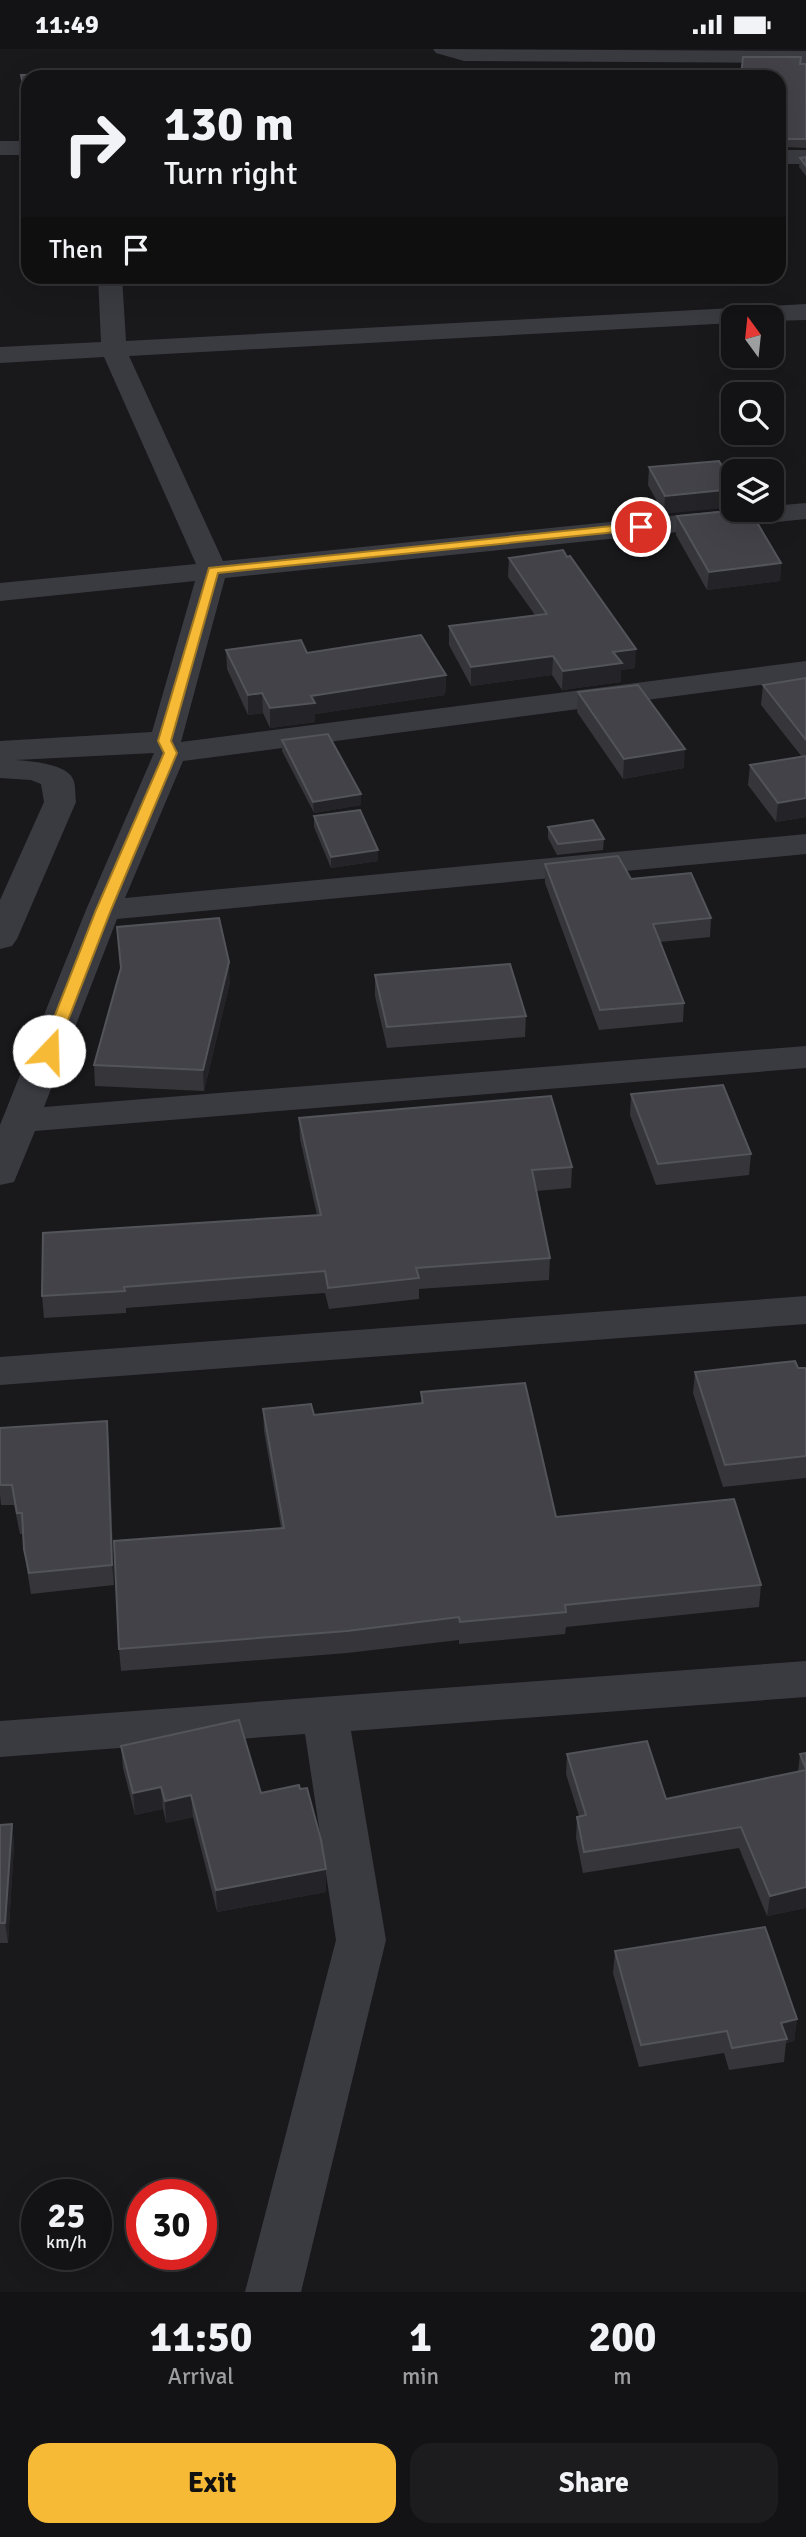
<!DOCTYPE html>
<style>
:root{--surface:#131315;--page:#1c1c1e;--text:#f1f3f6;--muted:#9d9ea0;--line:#323234;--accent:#f7ba36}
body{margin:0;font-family:Signika,sans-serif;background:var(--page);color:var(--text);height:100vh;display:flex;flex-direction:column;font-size:26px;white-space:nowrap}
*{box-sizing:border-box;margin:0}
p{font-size:23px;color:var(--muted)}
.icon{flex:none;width:38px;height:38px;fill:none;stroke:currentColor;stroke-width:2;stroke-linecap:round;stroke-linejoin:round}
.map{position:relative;height:2243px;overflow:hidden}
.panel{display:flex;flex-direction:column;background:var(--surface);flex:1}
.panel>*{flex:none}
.top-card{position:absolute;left:21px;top:21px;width:765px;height:214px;border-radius:21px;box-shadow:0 7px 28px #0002,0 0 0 2px var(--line);background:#131315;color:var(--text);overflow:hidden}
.needle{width:46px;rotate:345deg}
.tools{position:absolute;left:721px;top:256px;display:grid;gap:14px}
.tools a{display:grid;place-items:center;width:63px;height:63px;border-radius:14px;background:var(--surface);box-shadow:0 7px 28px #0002,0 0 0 2px var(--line);font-size:35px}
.speed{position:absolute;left:21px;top:2130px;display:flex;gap:14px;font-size:35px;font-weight:700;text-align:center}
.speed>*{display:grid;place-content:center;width:91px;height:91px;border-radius:50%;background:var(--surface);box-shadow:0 7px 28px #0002,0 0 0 2px var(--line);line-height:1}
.speed small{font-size:18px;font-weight:400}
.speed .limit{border:10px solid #d22;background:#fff;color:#111}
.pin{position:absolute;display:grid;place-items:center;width:60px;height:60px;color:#fff;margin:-30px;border:4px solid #fff;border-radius:50%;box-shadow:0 2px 7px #0007}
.me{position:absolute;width:77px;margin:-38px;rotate:21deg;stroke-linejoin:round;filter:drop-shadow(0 0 5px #0008)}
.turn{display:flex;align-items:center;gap:24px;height:147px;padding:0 28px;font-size:32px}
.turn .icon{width:91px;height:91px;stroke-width:2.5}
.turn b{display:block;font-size:49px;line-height:60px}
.then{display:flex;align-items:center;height:66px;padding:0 28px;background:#0003;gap:14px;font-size:26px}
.eta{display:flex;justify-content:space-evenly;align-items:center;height:119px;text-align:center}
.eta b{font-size:42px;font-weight:800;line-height:49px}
.button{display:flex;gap:14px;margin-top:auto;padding:14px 28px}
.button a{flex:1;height:80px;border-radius:21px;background:var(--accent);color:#111;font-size:28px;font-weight:800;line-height:80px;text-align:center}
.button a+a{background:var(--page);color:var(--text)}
.status{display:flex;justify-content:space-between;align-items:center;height:49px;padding:0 35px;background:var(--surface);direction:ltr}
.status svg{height:19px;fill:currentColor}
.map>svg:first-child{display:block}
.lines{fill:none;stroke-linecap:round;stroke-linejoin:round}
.minor{fill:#3a3b41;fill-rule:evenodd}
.wall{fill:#35353a}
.shaded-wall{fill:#242428}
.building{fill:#424248;stroke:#52545a;stroke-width:2}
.route{fill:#f7ba36;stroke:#a17923;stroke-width:2}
</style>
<div class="status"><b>11:49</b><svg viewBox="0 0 49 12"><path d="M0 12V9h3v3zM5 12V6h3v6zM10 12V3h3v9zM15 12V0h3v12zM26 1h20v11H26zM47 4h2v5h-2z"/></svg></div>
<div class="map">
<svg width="806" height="2243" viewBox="0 0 806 2243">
<rect width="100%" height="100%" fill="#19191c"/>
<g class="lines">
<!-- minor -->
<g class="minor">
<polygon points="433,0 806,2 806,14 464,12 436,4"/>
<rect x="0" y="92" width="28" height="14"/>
<rect x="779" y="101" width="27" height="14"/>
<path d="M98,228h24l4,64 680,-37v16l-34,1v-4h-39v6l-604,33 94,205 516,-52h33v-3l34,-3v16l-581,59 -44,164 625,-81v18l-623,82 -58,137 681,-64v20l-689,65 -73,188 762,-61v22l-771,63 -21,51 -14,3v-60l86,-215 68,-157 -138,7c14,1 51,4 57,19 3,7 2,16 3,23l-59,137 -5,7 -12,3v-49l44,-98 -3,-18 -10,-4 -31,-2v-37l152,-9 43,-151 -195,20v-18l196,-19 -92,-207 -104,6v-16l101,-5z"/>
<polygon points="806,1247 806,1275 0,1336 0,1308"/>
<polygon points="806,1612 806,1648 351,1682 386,1891 301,2243 245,2243 336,1891 305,1685 0,1708 0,1672"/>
</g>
</g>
<!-- wall -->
<g class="wall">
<polygon points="800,15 806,15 806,99 785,98 779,91 779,28"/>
<polygon points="21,26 28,28 28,68 22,39"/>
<polygon points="806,108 806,127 799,118 800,109"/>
<polygon points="719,412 664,465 648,436 649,418"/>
<polygon points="677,467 781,514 780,532 707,541 676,486"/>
<polygon points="509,509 635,619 621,621 621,633 562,641 552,626 471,637 449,596 449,577 535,566 508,528"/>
<polygon points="226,601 307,604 446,626 445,646 315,665 315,673 270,679 263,664 248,666 227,620"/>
<polygon points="806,629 806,768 776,773 748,736 750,716 802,708 761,656 763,636"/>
<polygon points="578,643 684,719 623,730 577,663"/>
<polygon points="282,691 361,745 361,756 314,764 282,702"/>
<polygon points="314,767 378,812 331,819 314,778"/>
<polygon points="548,778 604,790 603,801 557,806 548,789"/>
<polygon points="545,815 631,830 711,869 710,888 660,893 684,954 683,973 599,981 545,834"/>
<polygon points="375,926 526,967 525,988 387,999 375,947"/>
<polygon points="230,933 204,1042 95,1037 94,1016"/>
<polygon points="631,1045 751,1105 749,1126 656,1136 630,1066"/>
<polygon points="299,1069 572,1118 571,1139 536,1142 550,1209 549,1231 419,1240 419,1250 329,1260 325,1244 126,1259 126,1264 44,1269 42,1247 317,1166 300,1090"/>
<polygon points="806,1319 806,1429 723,1438 693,1344 695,1323"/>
<polygon points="421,1343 556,1468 761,1536 759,1558 566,1578 565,1585 459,1595 459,1591 347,1604 121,1622 119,1600 281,1479 264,1382 263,1360 314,1366 421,1354"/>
<polygon points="107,1372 109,1392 114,1536 31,1545 27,1521 23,1485 20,1485 14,1456 1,1456 0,1446 0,1379"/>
<polygon points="121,1697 261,1744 326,1820 326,1843 217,1863 193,1768 166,1774 163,1760 135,1766 123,1719"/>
<polygon points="806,1704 806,1859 767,1867 739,1799 583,1824 576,1789 577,1768 579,1767 566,1725 567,1705 666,1750 798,1723 800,1705"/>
<polygon points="12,1775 14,1795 8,1894 0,1894 0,1776"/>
<polygon points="615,1902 797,1970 794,1992 786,1994 784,2013 729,2021 724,2004 639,2018 613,1924"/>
</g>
<!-- shaded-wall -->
<g class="shaded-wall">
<polygon points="733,440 733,458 664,465 665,447"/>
<polygon points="781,514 780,532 707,541 709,523"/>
<polygon points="636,600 635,619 621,621 621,633 562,641 563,622 613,603"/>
<polygon points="553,607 552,626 471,637 471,618"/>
<polygon points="446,626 445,646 315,665 315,673 270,679 270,659 311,647"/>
<polygon points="262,644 263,664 248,666 248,646"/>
<polygon points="685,700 684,719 623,730 624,710"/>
<polygon points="361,745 361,756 314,764 313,753"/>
<polygon points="806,749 806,768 776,773 778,754"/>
<polygon points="378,801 378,812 331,819 331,808"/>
<polygon points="229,913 230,933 204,1042 203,1021"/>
<polygon points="107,1372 109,1392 114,1536 112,1516"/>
<polygon points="161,1738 163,1760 135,1766 133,1744"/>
<polygon points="191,1746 193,1768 166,1774 165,1752"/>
<polygon points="12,1775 14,1795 8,1894 5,1874"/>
<polygon points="326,1820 326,1843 217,1863 216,1841"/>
<polygon points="806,1838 806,1859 767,1867 770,1847"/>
<polygon points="797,1970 794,1992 786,1994 787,1990 781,1974"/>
</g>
<!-- building -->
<g class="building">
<polygon points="743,8 801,8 800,15 806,15 806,90 785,90 779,81 779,28 741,28"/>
<polygon points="89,25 89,28 28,28 28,60 21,26"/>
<polygon points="806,108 806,117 800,109"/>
<polygon points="719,412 733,435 733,440 665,447 649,418"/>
<polygon points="749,460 781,514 709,523 677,467"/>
<polygon points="563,501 567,508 570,507 636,600 613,603 622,614 563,622 553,607 471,618 449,577 547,565 509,509"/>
<polygon points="421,586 446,626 311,647 315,654 270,659 262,644 248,646 226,601 301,591 307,604"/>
<polygon points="806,629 806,691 763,636"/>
<polygon points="638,636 685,700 624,710 578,643"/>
<polygon points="328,685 361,745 313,753 282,691"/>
<polygon points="806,707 806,749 778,754 750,716"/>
<polygon points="360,761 378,801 331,808 314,767"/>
<polygon points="593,771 604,790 558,795 548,778"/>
<polygon points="618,807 631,830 691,824 711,869 653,875 684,954 600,961 545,815"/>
<polygon points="219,869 229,913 203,1021 94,1016 121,919 117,878"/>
<polygon points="510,915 526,967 387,978 375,926"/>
<polygon points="723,1036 751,1105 658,1115 631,1045"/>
<polygon points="551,1047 572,1118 532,1121 550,1209 416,1219 419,1229 328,1239 325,1222 124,1238 125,1242 42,1247 43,1184 321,1166 299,1069"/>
<polygon points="795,1312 798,1319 806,1319 806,1407 725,1416 695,1323"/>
<polygon points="525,1334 556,1468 734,1450 761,1536 565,1556 566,1563 460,1573 459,1568 347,1582 119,1600 114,1492 284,1479 263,1360 311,1355 314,1366 423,1354 421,1343"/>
<polygon points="107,1372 112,1516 29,1524 24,1500 22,1464 17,1464 12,1436 0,1436 0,1379"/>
<polygon points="239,1671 261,1744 299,1736 300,1740 307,1739 321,1791 326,1820 216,1841 191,1746 165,1752 161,1738 133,1744 121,1697"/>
<polygon points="647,1692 666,1750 806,1721 806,1838 770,1847 741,1778 584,1803 577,1768 586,1766 567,1705"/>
<polygon points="806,1704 806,1720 800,1705"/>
<polygon points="12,1775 5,1874 0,1874 0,1776"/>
<polygon points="765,1878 797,1970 781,1974 787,1990 732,1999 727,1982 641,1996 615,1902"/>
</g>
<!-- route -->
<polygon class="route" points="641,474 647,478 645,480 218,524 171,692 177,704 111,861 56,1002 54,1005 43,1005 41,1002 96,861 164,704 158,692 209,519"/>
</svg>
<div class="tools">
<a><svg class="needle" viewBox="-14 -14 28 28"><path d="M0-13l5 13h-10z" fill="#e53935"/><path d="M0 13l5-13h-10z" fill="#9d9ea0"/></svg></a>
<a><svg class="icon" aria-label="search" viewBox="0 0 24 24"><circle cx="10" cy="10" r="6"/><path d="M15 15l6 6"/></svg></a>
<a><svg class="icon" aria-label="layers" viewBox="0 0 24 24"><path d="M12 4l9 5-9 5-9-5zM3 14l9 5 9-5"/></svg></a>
</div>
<div class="speed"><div>25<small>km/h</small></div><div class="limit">30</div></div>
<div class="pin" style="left:641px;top:478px;background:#d93025"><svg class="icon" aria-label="arrive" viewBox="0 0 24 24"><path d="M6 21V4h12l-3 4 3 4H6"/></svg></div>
<svg class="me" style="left:49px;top:1002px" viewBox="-20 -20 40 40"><circle r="19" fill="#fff"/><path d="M0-13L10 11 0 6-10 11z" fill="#f7ba36"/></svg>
<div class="top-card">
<div class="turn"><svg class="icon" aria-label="right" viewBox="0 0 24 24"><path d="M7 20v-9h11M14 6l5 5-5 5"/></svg><div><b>130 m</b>Turn right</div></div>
<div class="then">Then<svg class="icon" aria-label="arrive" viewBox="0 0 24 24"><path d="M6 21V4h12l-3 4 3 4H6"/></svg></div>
</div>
</div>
<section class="panel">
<div class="eta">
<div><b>11:50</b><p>Arrival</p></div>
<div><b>1</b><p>min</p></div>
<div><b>200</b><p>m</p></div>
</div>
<div class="button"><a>Exit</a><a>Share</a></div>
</section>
